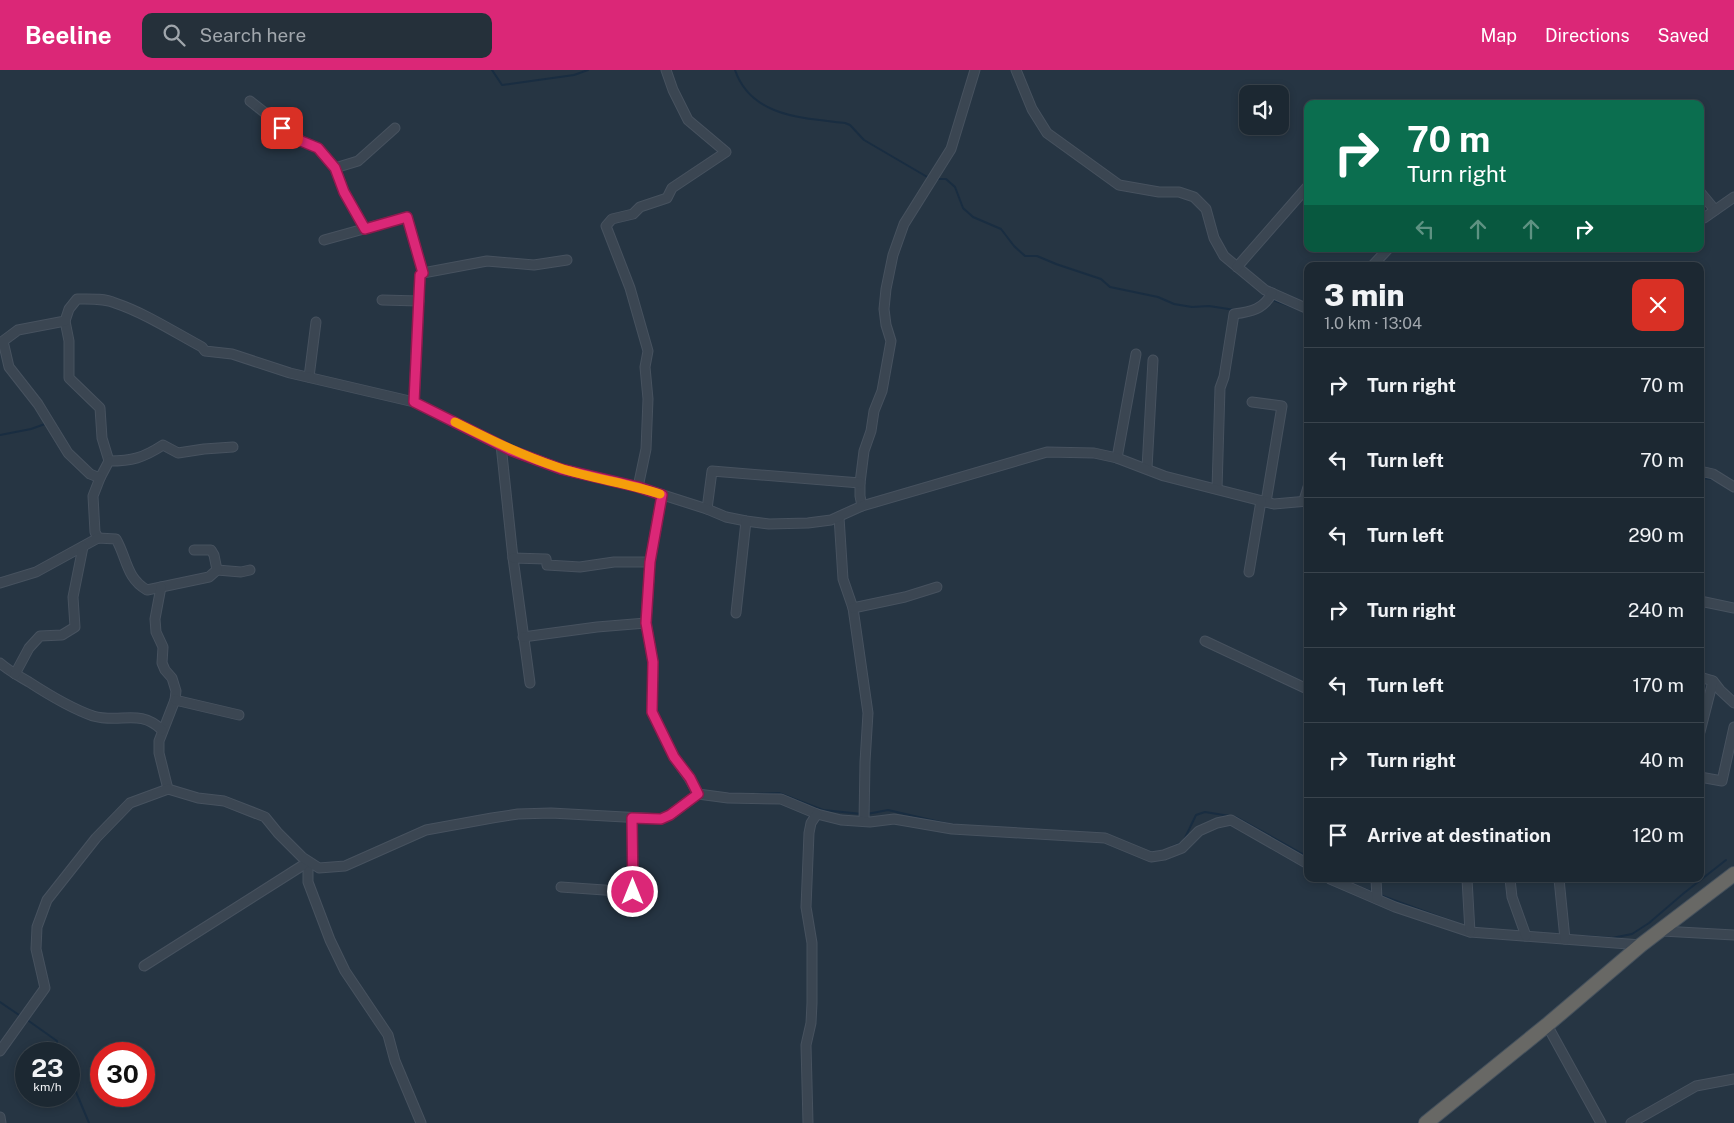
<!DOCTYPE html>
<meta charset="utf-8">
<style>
:root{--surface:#1c2832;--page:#25303a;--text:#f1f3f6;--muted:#a0a6ac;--line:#3a444d;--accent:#db2777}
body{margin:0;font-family:"Public Sans",sans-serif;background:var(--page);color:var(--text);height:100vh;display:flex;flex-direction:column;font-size:19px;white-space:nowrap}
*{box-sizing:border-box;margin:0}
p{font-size:16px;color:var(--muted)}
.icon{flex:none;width:28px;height:28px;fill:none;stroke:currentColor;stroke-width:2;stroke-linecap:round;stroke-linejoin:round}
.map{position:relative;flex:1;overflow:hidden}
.details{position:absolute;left:1304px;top:192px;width:400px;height:620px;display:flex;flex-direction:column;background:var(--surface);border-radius:10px;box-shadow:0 2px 8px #0003,0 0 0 1px var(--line)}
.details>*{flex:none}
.hud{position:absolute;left:1304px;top:30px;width:400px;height:152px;border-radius:10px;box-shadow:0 2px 8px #0003,0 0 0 1px var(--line);background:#0b6e4f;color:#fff;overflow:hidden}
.controls{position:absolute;left:1239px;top:15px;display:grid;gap:10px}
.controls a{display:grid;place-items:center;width:50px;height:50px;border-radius:10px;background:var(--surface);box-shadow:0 2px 8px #0003,0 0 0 1px var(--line);font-size:25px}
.speed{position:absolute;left:15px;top:972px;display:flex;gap:10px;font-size:25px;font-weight:700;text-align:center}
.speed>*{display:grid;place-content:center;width:65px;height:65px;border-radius:50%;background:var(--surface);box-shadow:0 2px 8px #0003,0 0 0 1px var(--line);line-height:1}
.speed small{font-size:12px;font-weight:400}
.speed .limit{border:8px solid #d22;background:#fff;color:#111}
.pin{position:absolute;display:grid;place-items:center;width:42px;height:42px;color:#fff;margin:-21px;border-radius:10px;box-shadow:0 2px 8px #0006}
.me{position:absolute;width:55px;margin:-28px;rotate:0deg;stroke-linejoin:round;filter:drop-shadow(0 0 4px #0008)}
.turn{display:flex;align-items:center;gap:18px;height:105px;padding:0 20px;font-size:22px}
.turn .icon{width:65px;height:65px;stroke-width:2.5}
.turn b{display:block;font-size:35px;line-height:42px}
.lanes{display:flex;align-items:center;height:48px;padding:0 20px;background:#0003;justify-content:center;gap:25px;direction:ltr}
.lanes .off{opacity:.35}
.round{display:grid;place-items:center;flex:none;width:52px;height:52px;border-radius:10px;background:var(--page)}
.summary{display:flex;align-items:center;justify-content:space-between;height:85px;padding:0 20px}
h1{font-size:30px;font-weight:800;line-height:38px}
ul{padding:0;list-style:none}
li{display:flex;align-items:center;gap:15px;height:75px;padding:0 20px;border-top:1px solid var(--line)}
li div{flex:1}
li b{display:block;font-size:19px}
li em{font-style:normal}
header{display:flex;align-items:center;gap:30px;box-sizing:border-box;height:70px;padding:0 25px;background:var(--accent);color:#fff}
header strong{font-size:24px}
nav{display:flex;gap:28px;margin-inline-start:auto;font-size:18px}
.search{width:350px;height:45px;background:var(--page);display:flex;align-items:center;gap:12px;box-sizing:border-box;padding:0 18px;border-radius:10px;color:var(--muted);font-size:19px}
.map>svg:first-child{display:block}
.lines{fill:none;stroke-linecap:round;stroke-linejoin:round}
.stream{stroke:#192d41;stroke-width:2}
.minor-casing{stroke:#47525f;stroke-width:11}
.trunk-casing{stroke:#45515d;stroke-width:16}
.minor{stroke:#3b4652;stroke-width:9}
.trunk{stroke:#686865;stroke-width:14}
.route-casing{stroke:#8e194d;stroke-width:12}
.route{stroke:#db2777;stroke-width:9}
.slow{stroke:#f59e0b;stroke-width:9}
</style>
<header>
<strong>Beeline</strong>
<div class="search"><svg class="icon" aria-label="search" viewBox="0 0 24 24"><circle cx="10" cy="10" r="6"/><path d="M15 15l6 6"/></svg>Search here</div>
<nav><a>Map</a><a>Directions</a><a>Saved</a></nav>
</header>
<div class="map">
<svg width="1734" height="1053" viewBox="0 0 1734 1053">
<rect width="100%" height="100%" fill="#263543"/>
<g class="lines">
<!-- stream -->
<g class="stream">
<polyline points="492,0 502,15 574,5 588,0"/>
<path d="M735,0c16,47 68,48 110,53l5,2 14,15 65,38"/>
<polyline points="936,109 946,109 955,117 963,138 973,147 1001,159 1014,176 1025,186 1037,186 1056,194 1101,209 1110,217 1158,227 1174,234 1192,237 1209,236 1235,240"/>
<polyline points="1273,230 1301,240"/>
<polyline points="1253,236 1264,228"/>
<polyline points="0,365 31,359 45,354"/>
<polyline points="1700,408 1712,409 1717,411"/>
<polyline points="755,724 779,723 823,740 862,744"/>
<polyline points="867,744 888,740 953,755"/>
<polyline points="1172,777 1183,772 1196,745 1205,742 1236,747 1308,787"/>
<polyline points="1361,818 1373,822"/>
<polyline points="1380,825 1459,854"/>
<polyline points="1584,866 1612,868 1632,864 1649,853 1684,823 1726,790"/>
<polyline points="0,932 22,947"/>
<polyline points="26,949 57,971 55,984"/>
<polyline points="69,1016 76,1022 89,1053"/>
</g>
<!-- minor casing -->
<g class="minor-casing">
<g id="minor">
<polyline points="1016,0 1032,39 1047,63 1119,115 1159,122 1179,122 1194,127 1206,139 1214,168 1224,186 1265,220 1308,239"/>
<polyline points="250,31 301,71 318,78 335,98 358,91 395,58"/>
<polyline points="335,98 344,122 365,159"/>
<polyline points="1700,122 1715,140"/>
<polyline points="1704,148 1734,127"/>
<polyline points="324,170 407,147 423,203 420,205 414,332"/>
<polyline points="1372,196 1388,179"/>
<polyline points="1237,197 1308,116"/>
<polyline points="423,203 487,191 534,195 567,190"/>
<polyline points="382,230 419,231"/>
<polyline points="65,251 69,271 69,308 100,338 102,368 109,391"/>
<polyline points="309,307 316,252"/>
<polyline points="1252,332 1282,336 1266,432"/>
<polyline points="501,375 513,488 530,613"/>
<polyline points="1117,388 1136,284"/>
<polyline points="1147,398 1153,290"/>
<polyline points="1700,401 1713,404 1734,417"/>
<path d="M100,408l9,-17c23,0 34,-3 54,-16l15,8 26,-4 29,-2"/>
<polyline points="638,417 646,379 648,329 645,297 648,281 630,218 606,156 612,149 633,144 640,137 667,128 672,118 726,82 688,50 673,20 666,0"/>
<path d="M1217,419l3,-101 4,-11 10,-63c17,-2 30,-5 38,-21"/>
<polyline points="662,425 650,492 646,553 653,592 652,642 674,687 689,708 698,724"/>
<polyline points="1304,430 1308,417"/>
<polyline points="862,436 860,426 860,413 864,381 871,361 874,341 882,321 891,271 886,255 884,239 886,219 893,185 904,154 951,79 975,0"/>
<polyline points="707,439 712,401 860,413"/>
<polyline points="839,447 843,509 853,538 868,643 865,692 864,751"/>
<path d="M98,468l-3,-6 -2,-36 7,-18 -10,-4 -22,-21 -30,-49 -29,-37 -6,-26 15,-11 47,-9 4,-12 8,-10c12,0 27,-1 38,4 30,10 59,29 87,44l3,4 27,3 58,19 124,29 96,48 51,19 77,18 69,22 19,8 20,4 23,3 39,-1 23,-3 31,-14 185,-54 47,1 23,5 47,18 110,28 34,-3"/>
<polyline points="513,488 546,489 547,495 580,497 614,492 650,492"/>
<polyline points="217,500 241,502 250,500"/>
<polyline points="1249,502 1261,431"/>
<path d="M0,513l36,-11 62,-34 18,1c11,19 10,39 31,51l62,-13 8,-7 -3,-15 -3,-5h-17"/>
<polyline points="161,517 155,549 156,562 163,577 162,593 165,600 172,608 176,621 175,630 159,671 159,683 168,719"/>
<polyline points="1700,531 1734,538"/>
<polyline points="853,538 905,527 937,517"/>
<polyline points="736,543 746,451"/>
<polyline points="523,567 597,557 646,553"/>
<polyline points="1205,571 1305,618 1308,616"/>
<path d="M0,593c9,8 19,13 29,19 20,13 41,26 64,34 28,8 46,-8 69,14"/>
<polyline points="15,604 29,578 40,566 62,565 75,557 73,527 83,477"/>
<polyline points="1700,607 1713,611 1720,620 1734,633"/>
<polyline points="175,630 239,645"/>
<polyline points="1700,662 1713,611"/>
<polyline points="1700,707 1722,711 1734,657"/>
<polyline points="308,792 308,812 330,870 345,901 388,965 395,991 421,1053"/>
<polyline points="1330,809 1395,837 1470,862 1641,875"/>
<polyline points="1376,809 1377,829"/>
<polyline points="1467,809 1470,862"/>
<polyline points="1510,809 1512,827 1526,866"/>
<polyline points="1559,809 1565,869"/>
<polyline points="561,817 633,822 632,748"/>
<polyline points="1662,861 1734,865"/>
<polyline points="144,896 308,792"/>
<polyline points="1547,955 1601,1053"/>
<polyline points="0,981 45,918 36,879 37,857 47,830 96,768 130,733 168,719 198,728 224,731 265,747 278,763 302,787 319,798 345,796 426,760 492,748 518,744 551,743 661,749 670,745 698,724 728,728 781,729 817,744 841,750 870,752 894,749 952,759 1105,768 1151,787 1164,785 1182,778 1199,761 1217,753 1231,750 1308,794"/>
<polyline points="0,1047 1,1053"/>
<polyline points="808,1053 806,975 811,953 812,933 812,873 806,837 809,763 811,753 817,744"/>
<polyline points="1631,1053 1696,1016 1734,1009"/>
</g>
</g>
<!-- trunk casing -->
<g class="trunk-casing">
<polyline id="trunk" points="1426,1053 1547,955 1641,875 1734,804"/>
</g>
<!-- minor -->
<use href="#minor" class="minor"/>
<!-- trunk -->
<use href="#trunk" class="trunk"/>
</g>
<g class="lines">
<!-- route casing -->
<g class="route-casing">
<polyline id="route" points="282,58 301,71 318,78 335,98 344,122 365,159 407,147 423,203 420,205 414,332 510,380 561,399 638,417 662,425 650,492 646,553 653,592 652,642 674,687 690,708 698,724 670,745 661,749 632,748 633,822"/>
</g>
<!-- route -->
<use href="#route" class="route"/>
<!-- slow -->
<path class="slow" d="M455,352c34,17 68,34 105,46 33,11 67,15 100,26"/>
</g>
</svg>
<div class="controls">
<a><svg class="icon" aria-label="sound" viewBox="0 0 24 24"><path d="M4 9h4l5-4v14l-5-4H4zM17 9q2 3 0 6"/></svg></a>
</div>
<div class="speed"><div>23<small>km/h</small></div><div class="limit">30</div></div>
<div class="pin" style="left:282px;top:58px;background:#d93025"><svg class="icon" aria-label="arrive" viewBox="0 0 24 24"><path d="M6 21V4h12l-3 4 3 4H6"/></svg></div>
<svg class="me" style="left:633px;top:822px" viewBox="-20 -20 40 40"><circle r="17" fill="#db2777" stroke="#fff" stroke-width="3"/><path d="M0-11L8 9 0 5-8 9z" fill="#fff"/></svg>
<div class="hud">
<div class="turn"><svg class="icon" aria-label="right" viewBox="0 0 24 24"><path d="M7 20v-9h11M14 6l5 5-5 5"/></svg><div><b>70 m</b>Turn right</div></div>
<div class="lanes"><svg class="icon off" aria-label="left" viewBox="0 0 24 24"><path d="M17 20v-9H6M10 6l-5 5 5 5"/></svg><svg class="icon off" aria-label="ahead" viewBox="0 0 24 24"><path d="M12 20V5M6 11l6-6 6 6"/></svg><svg class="icon off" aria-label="ahead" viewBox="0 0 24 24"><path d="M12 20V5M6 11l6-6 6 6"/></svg><svg class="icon" aria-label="right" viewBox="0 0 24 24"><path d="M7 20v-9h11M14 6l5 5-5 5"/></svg></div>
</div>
<section class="details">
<div class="summary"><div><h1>3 min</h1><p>1.0 km · 13:04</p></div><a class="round" style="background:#d93025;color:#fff"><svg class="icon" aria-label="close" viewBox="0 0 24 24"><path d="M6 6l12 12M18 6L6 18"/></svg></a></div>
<ul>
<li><svg class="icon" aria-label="right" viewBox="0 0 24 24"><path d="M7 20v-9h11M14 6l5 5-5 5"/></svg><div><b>Turn right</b></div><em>70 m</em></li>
<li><svg class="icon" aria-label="left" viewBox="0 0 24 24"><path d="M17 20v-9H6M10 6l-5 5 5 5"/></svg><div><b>Turn left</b></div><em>70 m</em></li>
<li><svg class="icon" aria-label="left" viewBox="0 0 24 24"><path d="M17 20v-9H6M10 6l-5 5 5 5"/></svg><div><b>Turn left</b></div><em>290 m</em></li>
<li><svg class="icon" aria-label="right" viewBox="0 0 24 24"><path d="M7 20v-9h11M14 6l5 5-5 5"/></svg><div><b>Turn right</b></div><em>240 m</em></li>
<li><svg class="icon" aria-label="left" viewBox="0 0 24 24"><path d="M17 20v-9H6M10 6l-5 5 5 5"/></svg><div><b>Turn left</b></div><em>170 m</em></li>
<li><svg class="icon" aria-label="right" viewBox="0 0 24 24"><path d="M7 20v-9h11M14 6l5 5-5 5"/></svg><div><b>Turn right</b></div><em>40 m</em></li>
<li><svg class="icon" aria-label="arrive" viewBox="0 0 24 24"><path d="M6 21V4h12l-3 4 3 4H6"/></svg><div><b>Arrive at destination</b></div><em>120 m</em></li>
</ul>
</section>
</div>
